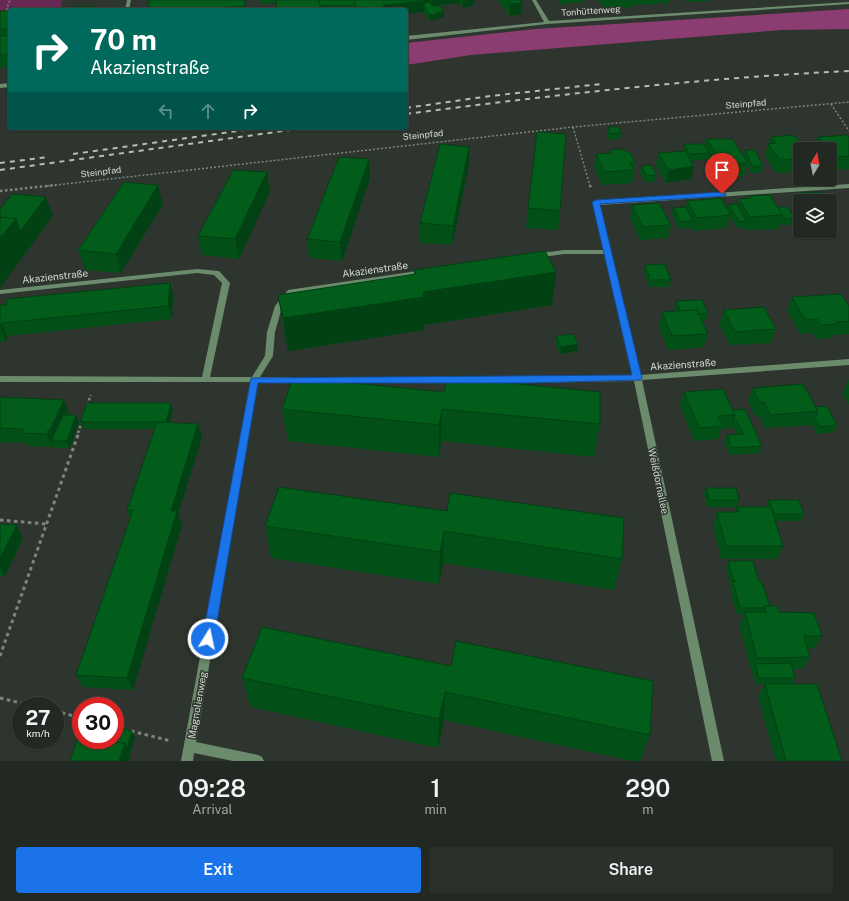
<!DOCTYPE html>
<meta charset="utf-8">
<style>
:root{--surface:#222822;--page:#2a302a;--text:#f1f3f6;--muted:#a2a6a5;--line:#3f4440;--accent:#1a73e8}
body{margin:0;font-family:"Public Sans",sans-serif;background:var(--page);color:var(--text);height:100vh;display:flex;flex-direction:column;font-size:15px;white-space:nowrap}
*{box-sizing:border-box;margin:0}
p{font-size:13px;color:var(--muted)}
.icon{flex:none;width:22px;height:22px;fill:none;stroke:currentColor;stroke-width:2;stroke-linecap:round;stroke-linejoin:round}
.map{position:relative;height:761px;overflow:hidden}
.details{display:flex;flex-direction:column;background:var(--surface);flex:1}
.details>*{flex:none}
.guide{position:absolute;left:8px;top:8px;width:400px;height:122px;border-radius:4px;box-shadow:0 1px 3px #0004,0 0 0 1px var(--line);background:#00695c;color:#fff;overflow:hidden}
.needle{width:26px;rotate:10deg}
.buttons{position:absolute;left:793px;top:142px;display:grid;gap:8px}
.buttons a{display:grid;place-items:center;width:44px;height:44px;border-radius:4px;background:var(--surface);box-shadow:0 1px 3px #0004,0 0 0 1px var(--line);font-size:20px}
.speed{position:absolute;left:12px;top:697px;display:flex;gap:8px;font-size:20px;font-weight:700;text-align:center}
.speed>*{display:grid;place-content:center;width:52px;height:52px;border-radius:50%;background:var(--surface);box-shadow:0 1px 3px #0004,0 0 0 1px var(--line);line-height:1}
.speed small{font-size:10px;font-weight:400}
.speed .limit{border:6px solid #d22;background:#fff;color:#111}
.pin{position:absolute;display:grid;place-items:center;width:34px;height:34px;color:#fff;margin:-41px -17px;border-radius:50% 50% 50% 0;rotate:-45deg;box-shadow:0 0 4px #0007}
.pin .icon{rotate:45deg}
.me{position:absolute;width:44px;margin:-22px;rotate:10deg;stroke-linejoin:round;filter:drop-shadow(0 0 3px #0008)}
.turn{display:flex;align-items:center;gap:14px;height:84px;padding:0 16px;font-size:18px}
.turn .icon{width:52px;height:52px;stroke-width:2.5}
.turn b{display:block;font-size:28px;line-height:34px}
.lanes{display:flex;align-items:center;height:38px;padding:0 16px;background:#0003;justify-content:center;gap:20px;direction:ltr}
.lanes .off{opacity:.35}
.eta{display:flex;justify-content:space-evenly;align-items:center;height:68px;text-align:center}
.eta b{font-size:24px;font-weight:600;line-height:28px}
.button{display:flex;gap:8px;margin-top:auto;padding:8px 16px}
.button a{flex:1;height:46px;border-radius:4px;background:var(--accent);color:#fff;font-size:16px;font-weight:600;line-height:46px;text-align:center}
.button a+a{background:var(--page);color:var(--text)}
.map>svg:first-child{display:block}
.green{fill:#682853}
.forest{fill:#8b3c70}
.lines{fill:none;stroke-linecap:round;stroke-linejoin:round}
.path-far2{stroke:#7e847e;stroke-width:1.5;stroke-dasharray:2 2;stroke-linecap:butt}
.path-far1{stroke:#7e847e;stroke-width:2.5;stroke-dasharray:2.5 2.5;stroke-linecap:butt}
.path{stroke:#7e847e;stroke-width:3;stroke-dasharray:3.5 3.5;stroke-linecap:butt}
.street{fill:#6c8b6d;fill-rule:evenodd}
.rail{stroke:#b7bcb7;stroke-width:2;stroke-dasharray:5 5;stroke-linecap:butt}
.wall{fill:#025017}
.shaded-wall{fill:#014113}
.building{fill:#025d1b;stroke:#014113}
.route{fill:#1a73e8;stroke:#114b97}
.labels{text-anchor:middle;stroke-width:3;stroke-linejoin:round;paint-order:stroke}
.far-street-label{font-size:9px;fill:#d5dad5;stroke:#2e352e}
.street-label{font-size:10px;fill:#d5dad5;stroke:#2e352e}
</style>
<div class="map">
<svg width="849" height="761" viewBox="0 0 849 761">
<rect width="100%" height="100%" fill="#2e352e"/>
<!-- green -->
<polygon class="green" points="0,0 62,0 60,10 10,10 10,16 0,17"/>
<!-- forest -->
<polygon class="forest" points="849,9 849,29 782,30 471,55 406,65 406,43 536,29"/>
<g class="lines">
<!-- path-far2 -->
<g class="path-far2">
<polyline points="5,14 10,0"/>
<polyline points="831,104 849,131"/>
<polyline points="573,127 590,186"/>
<polyline points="47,186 573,127 849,102"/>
</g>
<!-- path-far1 -->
<g class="path-far1">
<polyline points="590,185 591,189"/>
<polyline points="0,191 56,185"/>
<polyline points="87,405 91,395"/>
<polyline points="78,433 82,422"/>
</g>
<!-- path -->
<g class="path">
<polyline points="0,520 46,524"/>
<polyline points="0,656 79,432"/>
<polyline points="0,698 33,706"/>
<polyline points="55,711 81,718"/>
<polyline points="131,731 171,741"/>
</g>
<!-- street -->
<g class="street">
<polygon points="127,0 131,0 129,10 125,10"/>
<polygon points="532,0 536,0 549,21 849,2 849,4 547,24 406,40 406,36 544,22"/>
<polygon points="10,83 10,87 0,88 0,84"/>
<polygon points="849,184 849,188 600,205 640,375 849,359 849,365 642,380 724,761 712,761 634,381 525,383 258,382 196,742 258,755 262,757 264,761 233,761 194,753 193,761 181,761 250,382 0,382 0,376 202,377 222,283 214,275 197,273 0,294 0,290 197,269 219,271 230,283 210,377 252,377 265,356 267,332 275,306 288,290 424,270 428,272 427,274 293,294 282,307 275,332 273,356 260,377 525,377 632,375 605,254 564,254 536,258 534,258 533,256 534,254 564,250 604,250 593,203 596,201"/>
</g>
<!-- rail -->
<g class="rail">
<polyline points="406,108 490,96 601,84"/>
<path d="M406,114c147,-19 295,-36 443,-43"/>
<polyline points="73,154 259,128"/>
<polyline points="0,163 48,157"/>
<polyline points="0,170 305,128"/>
</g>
</g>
<!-- wall -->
<g class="wall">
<polygon points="245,0 247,10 148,10"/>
<polygon points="259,0 474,0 474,5 463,8 460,3 433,6 444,12 444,17 438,18 438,20 429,20 424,12 406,10 277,10 277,3 260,4"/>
<polygon points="498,0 520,0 522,3 521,14 510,16"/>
<polygon points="558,0 583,0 583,2 560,4"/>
<polygon points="598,0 670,0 669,3 662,4 660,0 659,4 633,5 633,7 605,9"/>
<polygon points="685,0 709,0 709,1 687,2"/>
<polygon points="0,11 10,11 10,67 0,68"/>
<polygon points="608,127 621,133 620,139 609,140 607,134"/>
<polygon points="771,137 800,149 800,172 776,173 765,156 768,144 769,144"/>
<polygon points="818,137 849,137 849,169 830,170 830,149 811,149 814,149"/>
<polygon points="706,139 744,156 745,150 763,166 761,173 751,173 747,165 744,176 720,177 708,159 691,161 694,166 691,179 666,183 656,165 658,153 683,151 684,144 704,145"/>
<polygon points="469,147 469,165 452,245 420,243 420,223"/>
<polygon points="610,150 626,152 635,163 632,183 602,185 594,167 596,154 610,153"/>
<polygon points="641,166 657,175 655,182 645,182 640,173"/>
<polygon points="370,178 342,261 309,258 307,239"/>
<polygon points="270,191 239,259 202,255 198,236"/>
<polygon points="796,193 828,201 800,201 800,218 792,207"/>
<polygon points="750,196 778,208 795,218 793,225 783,225 781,222 779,229 746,230 745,228 737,228 730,217 727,228 693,231 691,228 679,229 672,215 673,208 686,207 687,201 727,209 729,204 738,204 739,199 749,198"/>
<polygon points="163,204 121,273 85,270 78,250"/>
<polygon points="830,204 833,209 830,218"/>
<polygon points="632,205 671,225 668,238 640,240 630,218"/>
<polygon points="528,208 560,211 558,230 526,228"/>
<polygon points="645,265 671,280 669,287 649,287 644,272"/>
<polygon points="414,270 556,272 552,305 424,325 424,330 288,351 283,327 278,295 414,275"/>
<polygon points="170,283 173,296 172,319 7,336 6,341 0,342 0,305"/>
<polygon points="792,297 849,306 849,334 833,335 832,338 816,339 812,333 800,334 787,311"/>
<polygon points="676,301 708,313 706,320 702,320 708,334 704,347 668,350 659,326 662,312 676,311 674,308"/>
<polygon points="724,310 776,329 771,343 730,345 719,324"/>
<polygon points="556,336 577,351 560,354 555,343"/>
<polygon points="293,377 600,424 594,457 441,441 439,457 288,441 282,409"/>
<polygon points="848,380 849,380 849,405 842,394"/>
<polygon points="753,388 816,407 837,425 834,432 817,434 812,425 765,428 759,416 755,416 748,401"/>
<polygon points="684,392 733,410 762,446 759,453 730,455 724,442 727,435 737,434 734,428 721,429 718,439 694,441 680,406"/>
<polygon points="0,397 69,414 69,415 79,422 71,445 69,448 54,448 53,445 53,447 28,446 26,443 0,442"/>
<polygon points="173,410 170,423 202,437 178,514 182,525 133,690 83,687 76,675 130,520 127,510 155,429 83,429 80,422"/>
<polygon points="279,487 622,559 614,590 443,563 439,584 271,558 265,526"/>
<polygon points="706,488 739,500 737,507 707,507 704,494"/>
<polygon points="769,500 804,514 801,521 775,521 783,546 777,559 721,559 713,526 717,512 735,512 737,507 766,507"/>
<polygon points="0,524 23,538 5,576 0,576"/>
<polygon points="728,561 770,606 779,612 822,636 814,649 808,648 810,657 803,669 793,669 795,678 792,684 842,761 776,761 758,697 765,684 767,684 756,684 751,670 739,625 744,614 737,615 730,589 731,588 726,568"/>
<polygon points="262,627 650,735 640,761 632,761 444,720 438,748 251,707 242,678"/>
</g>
<!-- shaded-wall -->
<g class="shaded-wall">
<polygon points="245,0 247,10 245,10"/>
<polygon points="423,0 430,0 430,8 424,6 424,12 406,14 406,10 383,10 383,5"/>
<polygon points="431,0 437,0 437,5 431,6"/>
<polygon points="438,0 460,0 460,3 437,5"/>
<polygon points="463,0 474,0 474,5 463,8"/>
<polygon points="522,3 521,14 510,16 510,4"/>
<polygon points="366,7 366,10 356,10 356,8"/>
<polygon points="437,12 444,12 444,17 438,18 438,20 429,20 429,15"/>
<polygon points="10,44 10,67 6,55"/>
<polygon points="469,147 469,165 452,245 453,226"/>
<polygon points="369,159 370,178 342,261 340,242"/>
<polygon points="694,166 691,179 666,183 669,170"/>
<polygon points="267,172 270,191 239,259 235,239"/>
<polygon points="158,185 163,204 121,273 116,254"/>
<polygon points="46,197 53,216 0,288 0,238 16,219"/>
<polygon points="556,272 552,305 424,325 424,330 288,351 283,318 423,292"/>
<polygon points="170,283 173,296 172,319 168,306"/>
<polygon points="2,323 7,336 6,341 0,328"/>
<polygon points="578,344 577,351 560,354 561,347"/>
<polygon points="64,400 69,414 57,441 54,441 50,430"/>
<polygon points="171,403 173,410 168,429 166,422"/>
<polygon points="442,409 441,441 439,457 439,425"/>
<polygon points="76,415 79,422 71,445 69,448 66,441"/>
<polygon points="198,424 202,437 178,514 182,525 133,690 127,678 171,511"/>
<polygon points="48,430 53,441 51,441 53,445 53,447 47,434"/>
<polygon points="17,525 23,538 5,576 0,568 0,558"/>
<polygon points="444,531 443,563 439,584 440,552"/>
<polygon points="445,692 444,720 438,748 439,719"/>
<polygon points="132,731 135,737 130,754 131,755 129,761 119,761 125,743"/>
</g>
<!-- building -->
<g class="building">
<polygon points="149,0 245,0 245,6 189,10 148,10"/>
<polygon points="276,0 319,0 321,8 289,10 277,10"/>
<polygon points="319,0 354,0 354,5 320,6"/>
<polygon points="354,0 424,0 424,1 383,5 386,10 367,10 366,7 356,8"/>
<polygon points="507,0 520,0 522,3 510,4"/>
<polygon points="430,2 433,6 440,6 444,12 437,12 438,14 429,15 424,6 424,3"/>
<polygon points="94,6 93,10 70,10 71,7"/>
<rect x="0" y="11" width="10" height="18"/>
<polygon points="10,35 10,44 6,55 0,55 0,36"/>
<polygon points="10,91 10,102 6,92"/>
<polygon points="608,127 619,127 621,133 610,134"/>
<polygon points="537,132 566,134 560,211 528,208"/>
<polygon points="791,135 796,137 806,149 800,149 800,151 798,151 800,154 800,159 780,160 768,144 776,143 771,137"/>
<polygon points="847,135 849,137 849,156 834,157 830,152 830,149 828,149 818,137"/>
<polygon points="706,139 732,139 748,163 723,164"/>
<polygon points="440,144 469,147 453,226 420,223"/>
<polygon points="684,144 703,144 709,153 690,154"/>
<polygon points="625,149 626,152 630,152 635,163 630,163 634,170 604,172 596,154 612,153 610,150"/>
<polygon points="745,150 755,150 763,166 753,167"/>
<polygon points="685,151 694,166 669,170 658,153"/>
<polygon points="339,157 369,159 340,242 307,239"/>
<polygon points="651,165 657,175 646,176 641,166"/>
<polygon points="233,170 267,172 235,239 198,236"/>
<polygon points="124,182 158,185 116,254 78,250"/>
<polygon points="821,192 828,201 802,201 796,193"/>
<polygon points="12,194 46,197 20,231 16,219 0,217 0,209"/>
<polygon points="770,195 783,215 750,217 739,199 751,198 750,196"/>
<polygon points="721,198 731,215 697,218 687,201"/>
<polygon points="659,203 671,225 643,227 632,205"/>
<polygon points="729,204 738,204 738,206 747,221 739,222"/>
<polygon points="830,204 833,209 830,209"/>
<polygon points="686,207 693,221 681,222 673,208"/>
<polygon points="778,207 787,207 795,218 785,219"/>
<polygon points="0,217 16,219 0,238"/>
<polygon points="545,251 556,272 423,292 424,297 283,318 278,295 416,274 414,270"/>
<polygon points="665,264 671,280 650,280 645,265"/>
<polygon points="170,283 168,306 2,323 0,328 0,305 6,305 7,299"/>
<polygon points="841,294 849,306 849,321 836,322 838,324 821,325 817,319 805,320 792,297"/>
<polygon points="702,300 708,313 699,314 697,310 680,311 676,301"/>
<polygon points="764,307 776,329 735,332 724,310"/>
<polygon points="697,310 708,334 672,336 662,312"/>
<polygon points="573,334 578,344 561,347 556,336"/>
<polygon points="293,377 444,392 447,377 600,392 600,424 442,409 439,425 282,409"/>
<polygon points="803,384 818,411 771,415 764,402 760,402 753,388"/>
<polygon points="723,389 735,415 718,416 722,426 699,428 684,392"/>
<polygon points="0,397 64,400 50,430 48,430 47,434 22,433 23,429 0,428"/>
<polygon points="87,403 171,403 166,422 80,422"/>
<polygon points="827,406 837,425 820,427 815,418 818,411 816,407"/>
<polygon points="745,409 762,446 732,448 727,435 743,434 737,421 733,421 735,415 733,410"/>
<polygon points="63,415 76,415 68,438 66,441 51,441"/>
<polygon points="157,422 198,424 171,511 177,511 127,678 76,675 133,510 127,510"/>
<polygon points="279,487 447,511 450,493 624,518 622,559 444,531 440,552 265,526"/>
<polygon points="706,488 736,488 739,500 710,500"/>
<polygon points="769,500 799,500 804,514 774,514"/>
<polygon points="737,507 771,507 783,546 726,546 717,512 739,512"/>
<polygon points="0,524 17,525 0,558"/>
<polygon points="728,561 753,561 759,582 762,582 770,606 765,606 764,608 740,608 733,582 736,581 734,581"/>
<polygon points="765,606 777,606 779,612 814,613 822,636 804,636 810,657 757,658 745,612 766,612"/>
<polygon points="262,627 451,666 456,641 653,681 650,735 445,692 439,719 242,678"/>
<polygon points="791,663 795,678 759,678 755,664"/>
<polygon points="765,684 817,684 842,761 786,761"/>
<polygon points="115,726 132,731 127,748 125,743 83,740 115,740"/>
<polygon points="77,740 125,743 119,761 70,761"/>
</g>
<!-- route -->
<polygon class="route" points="722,192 726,194 725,196 600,204 642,378 641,380 525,383 258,383 214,639 212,643 208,644 204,643 202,639 251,378 632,375 592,202 596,200"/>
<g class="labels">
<!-- far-street labels -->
<g class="far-street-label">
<text transform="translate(591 11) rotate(-4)" y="3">Tonhüttenweg</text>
<text transform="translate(746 104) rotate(-5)" y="3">Steinpfad</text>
<text transform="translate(423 135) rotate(-6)" y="3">Steinpfad</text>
<text transform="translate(101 172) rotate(-7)" y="3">Steinpfad</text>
</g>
<!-- street labels -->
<g class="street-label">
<text transform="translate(375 269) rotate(-8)" y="4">Akazienstraße</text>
<text transform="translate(55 276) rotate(-6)" y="4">Akazienstraße</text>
<text transform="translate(683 364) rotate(-4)" y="4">Akazienstraße</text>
<text transform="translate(659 481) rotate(78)" y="4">Weißdornallee</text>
<text transform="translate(197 705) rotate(-80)" y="4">Magnolienweg</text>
</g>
</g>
</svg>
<div class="buttons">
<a><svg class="needle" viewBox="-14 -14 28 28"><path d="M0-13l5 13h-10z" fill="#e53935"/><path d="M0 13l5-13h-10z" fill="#a2a6a5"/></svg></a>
<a><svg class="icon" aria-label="layers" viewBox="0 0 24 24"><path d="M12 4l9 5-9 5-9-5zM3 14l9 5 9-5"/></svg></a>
</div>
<div class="speed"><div>27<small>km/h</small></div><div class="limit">30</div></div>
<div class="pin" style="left:722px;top:194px;background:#d93025"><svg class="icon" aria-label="arrive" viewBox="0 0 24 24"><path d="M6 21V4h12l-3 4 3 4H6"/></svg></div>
<svg class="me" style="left:208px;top:639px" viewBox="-20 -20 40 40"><circle r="17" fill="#1a73e8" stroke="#fff" stroke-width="3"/><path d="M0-11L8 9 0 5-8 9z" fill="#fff"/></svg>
<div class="guide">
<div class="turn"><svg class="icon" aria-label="right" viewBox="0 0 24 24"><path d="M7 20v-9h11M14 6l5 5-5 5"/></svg><div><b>70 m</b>Akazienstraße</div></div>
<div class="lanes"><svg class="icon off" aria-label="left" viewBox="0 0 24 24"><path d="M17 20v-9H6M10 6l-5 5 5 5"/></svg><svg class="icon off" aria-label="ahead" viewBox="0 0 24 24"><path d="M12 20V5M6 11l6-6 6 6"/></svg><svg class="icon" aria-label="right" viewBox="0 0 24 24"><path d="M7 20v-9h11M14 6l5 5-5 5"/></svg></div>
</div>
</div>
<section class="details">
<div class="eta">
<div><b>09:28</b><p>Arrival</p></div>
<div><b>1</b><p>min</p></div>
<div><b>290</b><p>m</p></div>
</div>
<div class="button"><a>Exit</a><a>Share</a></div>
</section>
